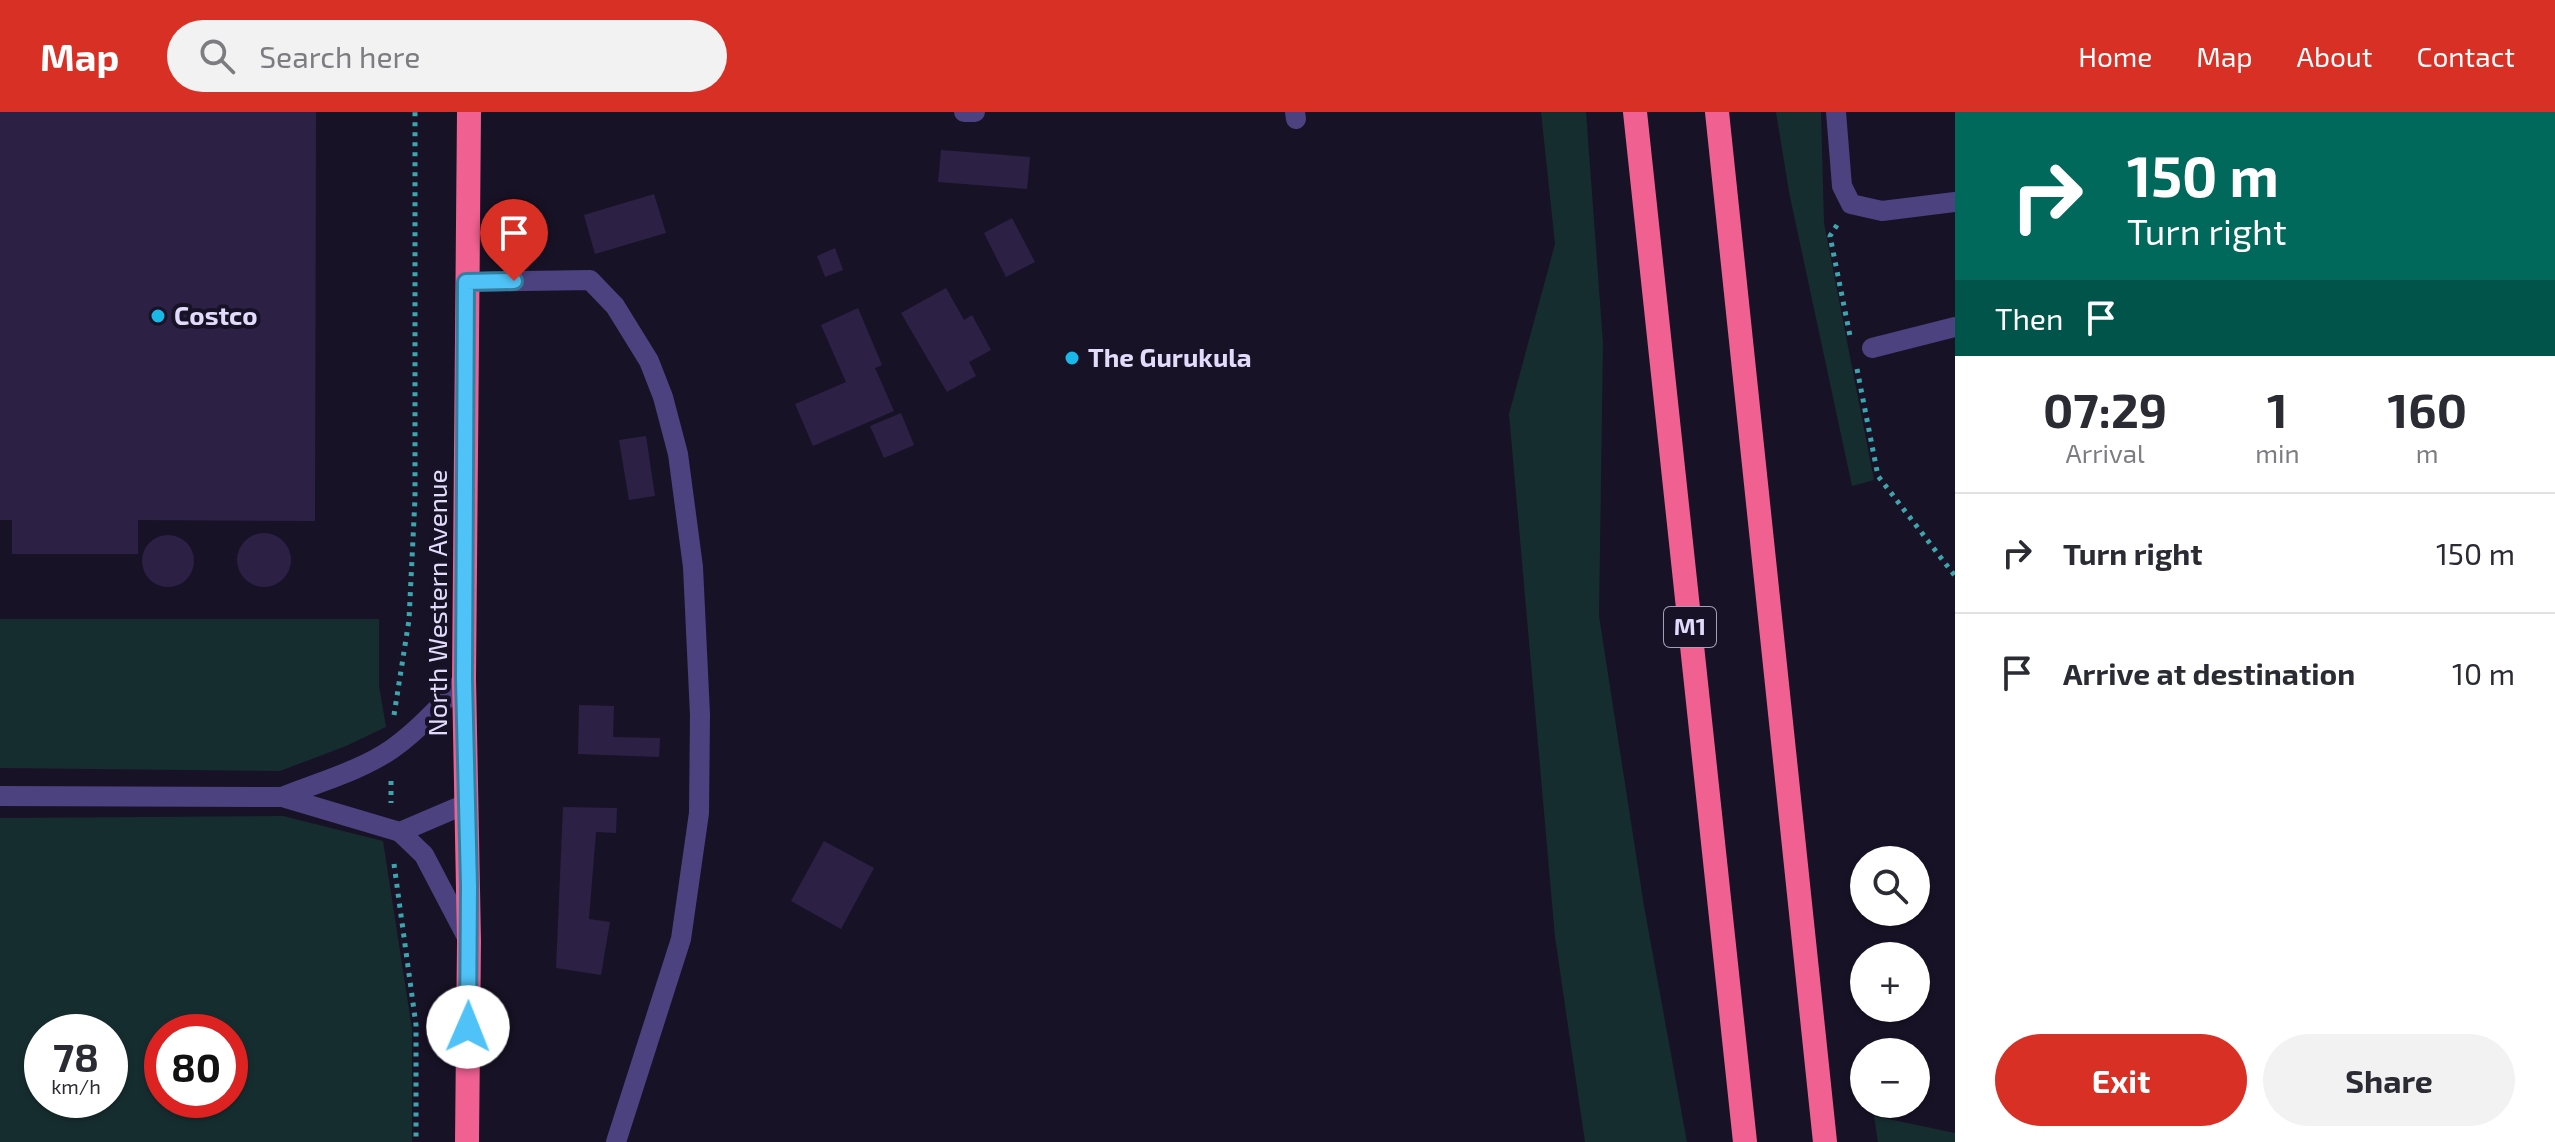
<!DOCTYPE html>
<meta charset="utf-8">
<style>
:root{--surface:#fff;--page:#f2f2f3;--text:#2b2b33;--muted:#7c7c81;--line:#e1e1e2;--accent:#d93025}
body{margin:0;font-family:"Exo 2",sans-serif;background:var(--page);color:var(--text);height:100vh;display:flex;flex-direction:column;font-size:30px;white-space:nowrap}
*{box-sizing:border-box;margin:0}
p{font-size:26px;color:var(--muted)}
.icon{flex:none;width:44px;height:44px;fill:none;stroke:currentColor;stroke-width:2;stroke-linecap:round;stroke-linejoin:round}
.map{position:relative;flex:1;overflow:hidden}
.drawer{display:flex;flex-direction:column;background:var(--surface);width:600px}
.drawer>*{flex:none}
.banner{background:#00695c;color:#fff;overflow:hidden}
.fabs{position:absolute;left:1850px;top:734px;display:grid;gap:16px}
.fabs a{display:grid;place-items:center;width:80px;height:80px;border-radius:50%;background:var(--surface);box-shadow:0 2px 6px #0004;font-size:40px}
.speed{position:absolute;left:24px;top:902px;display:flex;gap:16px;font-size:40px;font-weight:700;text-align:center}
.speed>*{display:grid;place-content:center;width:104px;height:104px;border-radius:50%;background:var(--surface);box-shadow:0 2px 6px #0004;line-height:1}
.speed small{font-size:20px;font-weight:400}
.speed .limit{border:12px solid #d22;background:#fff;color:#111}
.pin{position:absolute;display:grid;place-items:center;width:68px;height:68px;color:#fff;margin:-82px -34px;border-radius:50% 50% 50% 0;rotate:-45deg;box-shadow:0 0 8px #0007}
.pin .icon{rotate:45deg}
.me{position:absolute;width:88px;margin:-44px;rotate:1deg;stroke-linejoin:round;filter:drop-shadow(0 0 6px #0008)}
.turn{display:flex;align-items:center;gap:28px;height:168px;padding:0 40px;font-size:36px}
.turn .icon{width:104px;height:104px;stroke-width:2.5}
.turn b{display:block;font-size:56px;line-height:68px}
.then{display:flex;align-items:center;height:76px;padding:0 40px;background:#0003;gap:16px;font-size:30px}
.eta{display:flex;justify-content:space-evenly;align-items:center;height:136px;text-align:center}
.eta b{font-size:48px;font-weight:700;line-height:56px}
.action{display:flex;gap:16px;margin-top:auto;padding:16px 40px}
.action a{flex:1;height:92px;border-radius:48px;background:var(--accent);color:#fff;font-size:32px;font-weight:700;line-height:92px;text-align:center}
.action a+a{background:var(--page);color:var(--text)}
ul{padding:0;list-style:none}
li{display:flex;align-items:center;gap:24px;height:120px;padding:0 40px;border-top:2px solid var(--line)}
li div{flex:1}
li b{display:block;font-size:30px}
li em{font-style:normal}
header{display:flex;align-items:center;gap:48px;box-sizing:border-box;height:112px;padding:0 40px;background:var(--accent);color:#fff}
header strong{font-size:38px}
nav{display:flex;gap:44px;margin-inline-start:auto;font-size:28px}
.search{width:560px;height:72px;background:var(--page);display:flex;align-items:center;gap:20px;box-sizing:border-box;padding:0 28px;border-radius:44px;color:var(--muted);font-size:30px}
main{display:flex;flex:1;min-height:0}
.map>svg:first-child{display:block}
.green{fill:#162d2f;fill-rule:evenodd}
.building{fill:#2c2045}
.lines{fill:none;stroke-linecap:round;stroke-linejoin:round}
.path{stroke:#3ca6ae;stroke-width:5;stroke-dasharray:4 6;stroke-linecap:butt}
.minor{stroke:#4c4280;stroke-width:20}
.highway{stroke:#f06192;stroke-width:24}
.route-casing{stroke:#337fa1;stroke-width:20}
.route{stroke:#4fc3f7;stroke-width:14}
.poi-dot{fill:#19b8e9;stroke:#181226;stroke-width:3}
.labels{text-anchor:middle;stroke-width:8;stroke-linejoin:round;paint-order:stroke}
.shield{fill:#181226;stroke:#a69fbb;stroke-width:2}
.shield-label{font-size:24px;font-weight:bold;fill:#e3dbfb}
.poi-label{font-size:26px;font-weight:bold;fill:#e3dbfb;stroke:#181226;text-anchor:start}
.street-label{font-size:26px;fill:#e3dbfb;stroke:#181226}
</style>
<header>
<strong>Map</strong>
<div class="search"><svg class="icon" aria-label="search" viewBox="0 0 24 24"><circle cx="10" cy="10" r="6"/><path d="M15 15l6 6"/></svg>Search here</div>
<nav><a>Home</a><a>Map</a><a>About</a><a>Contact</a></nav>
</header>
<main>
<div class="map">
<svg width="1955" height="1030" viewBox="0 0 1955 1030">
<rect width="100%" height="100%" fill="#181226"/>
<!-- green -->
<g class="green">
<polygon points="1541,0 1586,0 1603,231 1599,504 1644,794 1687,1030 1585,1030 1555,825 1509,302 1555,132"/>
<polygon points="1776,0 1821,0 1824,111 1874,368 1852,374 1789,80"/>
<polygon points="0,507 379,507 379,574 386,615 346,634 280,659 0,656"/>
<path d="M283,704l100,25 29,188v113h-412v-324zM42,920h68v68h-68zM230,920v68h-68v-68z"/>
<polygon points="1874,1004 1955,1021 1955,1030 1878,1030"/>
</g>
<!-- building -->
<g class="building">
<polygon points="0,0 316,0 315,409 138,408 138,442 12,442 12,408 0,408"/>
<polygon points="941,38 1030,45 1027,77 938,70"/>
<polygon points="654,82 666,121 595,142 584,103"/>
<polygon points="1012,106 1035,150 1006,165 984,121"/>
<polygon points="835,136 843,158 825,165 817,144"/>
<polygon points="946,176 964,208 972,203 991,238 969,250 976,264 947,280 901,201"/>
<polygon points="858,196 882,253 875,256 894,299 813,334 795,292 846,270 821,213"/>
<polygon points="901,301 914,333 884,346 870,314"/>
<polygon points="646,324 655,384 629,388 619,328"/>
<circle cx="264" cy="448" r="27"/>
<circle cx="168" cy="449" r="26"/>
<polygon points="579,593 614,594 613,625 660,626 659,645 578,642"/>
<polygon points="563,695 617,696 616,721 596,720 589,807 610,810 601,863 556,856"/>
<polygon points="824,729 874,756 841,817 791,789"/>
</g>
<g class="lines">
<!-- path -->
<g class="path">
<polyline points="1837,113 1830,124 1850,224"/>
<polyline points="1857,257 1878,364 1955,464"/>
<polyline points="394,603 409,508 415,386 415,0"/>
<polyline points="391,669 391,691"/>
<polyline points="394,752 416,913 416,1030"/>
</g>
<!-- minor -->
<g class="minor">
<polyline points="964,0 975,0"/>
<polyline points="1295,0 1296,7"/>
<polyline points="1836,0 1842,74 1851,92 1882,99 1955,90"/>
<polyline points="466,170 590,168 615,194 649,249 663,285 678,342 693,455 700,603 699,701 681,827 616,1030"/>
<polyline points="1872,236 1955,215"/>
<polyline points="0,684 282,685 400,720 468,691"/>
<path d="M282,685c37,-15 78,-26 110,-48 28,-20 50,-45 72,-70"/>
<polyline points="400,720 424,743 469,829"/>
</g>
<!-- highway -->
<g class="highway">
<polyline points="1635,0 1745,1030"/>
<polyline points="1717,0 1825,1030"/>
<polyline points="467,1030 469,829 464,567 469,0"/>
</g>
</g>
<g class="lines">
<!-- route casing -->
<g class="route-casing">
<polyline id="route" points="468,915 469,774 464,567 466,170 514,169"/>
</g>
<!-- route -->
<use href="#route" class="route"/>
</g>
<!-- markers -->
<g class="poi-dot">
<circle cx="158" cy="204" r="8"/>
<circle cx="1072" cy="246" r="8"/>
</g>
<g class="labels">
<!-- shield labels -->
<rect class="shield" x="1664" y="495" width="52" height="40" rx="6"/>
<g class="shield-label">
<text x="1690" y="523">M1</text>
</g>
<!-- poi labels -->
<g class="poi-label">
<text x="174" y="213">Costco</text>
<text x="1088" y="255">The Gurukula</text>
</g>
<!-- street labels -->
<g class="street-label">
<text transform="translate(438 491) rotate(-90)" y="9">North Western Avenue</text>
</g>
</g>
</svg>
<div class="fabs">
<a><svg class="icon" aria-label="search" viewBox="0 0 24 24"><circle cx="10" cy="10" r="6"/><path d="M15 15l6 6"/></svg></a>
<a>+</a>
<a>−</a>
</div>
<div class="speed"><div>78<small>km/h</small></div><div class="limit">80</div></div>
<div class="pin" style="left:514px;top:169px;background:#d93025"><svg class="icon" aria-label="arrive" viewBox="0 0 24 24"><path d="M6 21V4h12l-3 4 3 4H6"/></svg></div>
<svg class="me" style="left:468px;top:915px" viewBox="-20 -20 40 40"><circle r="19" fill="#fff"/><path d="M0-13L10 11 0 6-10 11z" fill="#4fc3f7"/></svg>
</div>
<section class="drawer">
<div class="banner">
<div class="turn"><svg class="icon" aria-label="right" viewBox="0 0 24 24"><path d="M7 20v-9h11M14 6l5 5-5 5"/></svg><div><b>150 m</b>Turn right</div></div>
<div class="then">Then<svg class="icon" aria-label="arrive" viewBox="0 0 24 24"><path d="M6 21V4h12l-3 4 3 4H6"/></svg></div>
</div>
<div class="eta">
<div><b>07:29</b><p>Arrival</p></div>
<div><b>1</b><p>min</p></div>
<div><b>160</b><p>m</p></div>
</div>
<ul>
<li><svg class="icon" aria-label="right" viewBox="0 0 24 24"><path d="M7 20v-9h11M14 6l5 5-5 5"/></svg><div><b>Turn right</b></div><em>150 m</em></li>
<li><svg class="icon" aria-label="arrive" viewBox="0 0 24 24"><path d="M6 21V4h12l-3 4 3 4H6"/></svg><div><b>Arrive at destination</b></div><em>10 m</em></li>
</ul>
<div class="action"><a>Exit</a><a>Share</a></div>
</section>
</main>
